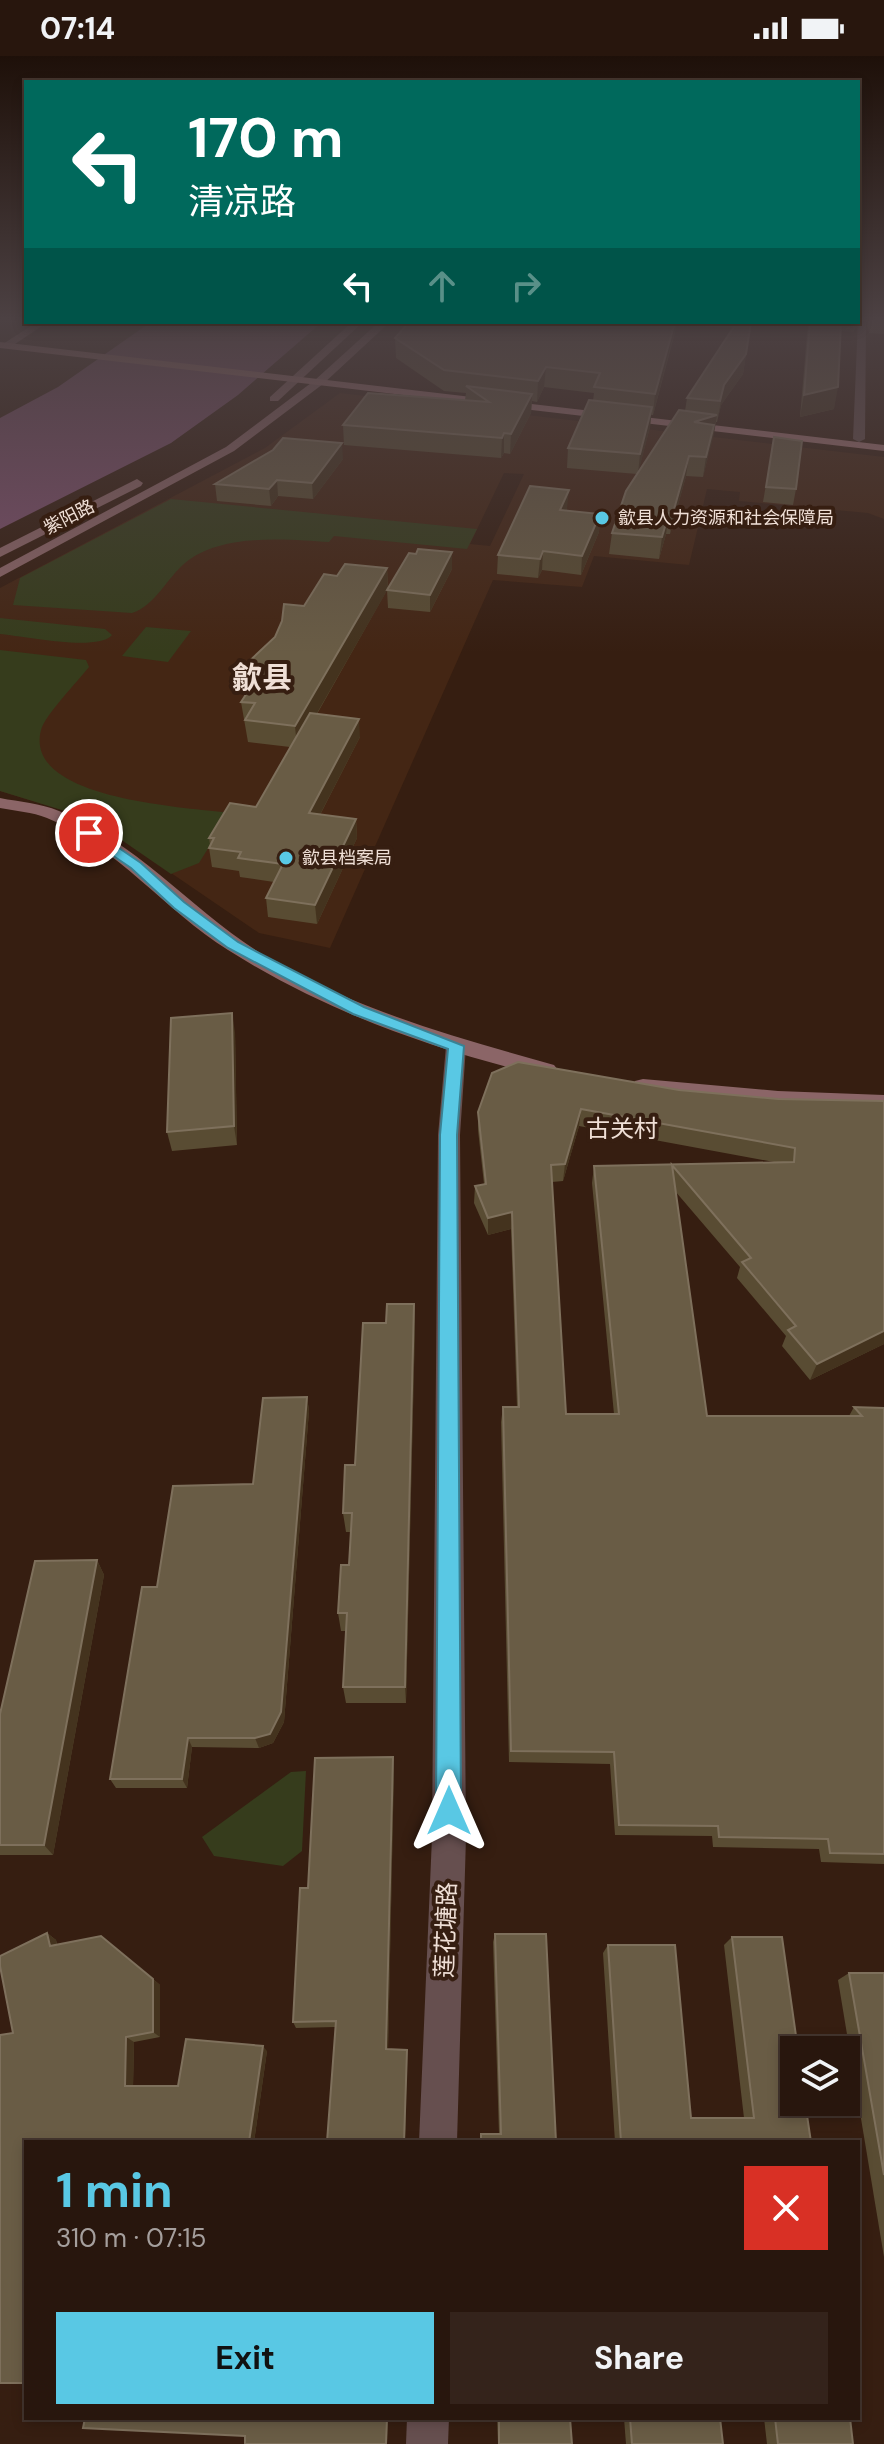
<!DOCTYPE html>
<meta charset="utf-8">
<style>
:root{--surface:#28160d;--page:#34231b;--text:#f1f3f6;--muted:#a59f9d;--line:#44352e;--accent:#59c8e4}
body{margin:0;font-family:"DM Sans","Noto Sans SC",sans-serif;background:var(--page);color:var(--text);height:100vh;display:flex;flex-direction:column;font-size:30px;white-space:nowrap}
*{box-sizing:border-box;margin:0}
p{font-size:26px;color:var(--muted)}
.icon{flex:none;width:44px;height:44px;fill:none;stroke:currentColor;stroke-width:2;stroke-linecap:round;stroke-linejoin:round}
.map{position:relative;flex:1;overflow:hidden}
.details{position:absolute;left:24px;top:2084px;width:836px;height:280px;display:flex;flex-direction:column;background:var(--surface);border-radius:0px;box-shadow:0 4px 12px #0003,0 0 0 2px var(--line)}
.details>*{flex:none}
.top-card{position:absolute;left:24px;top:24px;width:836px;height:244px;border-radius:0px;box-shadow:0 4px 12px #0003,0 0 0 2px var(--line);background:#00695c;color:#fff;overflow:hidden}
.controls{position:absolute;left:780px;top:1980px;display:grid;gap:16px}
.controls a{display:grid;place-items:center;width:80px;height:80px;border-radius:0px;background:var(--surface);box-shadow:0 4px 12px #0003,0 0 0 2px var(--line);font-size:40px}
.pin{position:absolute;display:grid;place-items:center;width:68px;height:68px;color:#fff;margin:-34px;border:4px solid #fff;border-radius:50%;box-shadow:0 2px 8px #0007}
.me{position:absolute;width:88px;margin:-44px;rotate:0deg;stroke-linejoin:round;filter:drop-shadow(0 0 6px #0008)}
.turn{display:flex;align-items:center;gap:28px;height:168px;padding:0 32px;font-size:36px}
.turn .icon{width:104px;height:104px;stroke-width:2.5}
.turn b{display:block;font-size:56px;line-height:68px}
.lanes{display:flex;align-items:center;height:76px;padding:0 32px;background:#0003;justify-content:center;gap:40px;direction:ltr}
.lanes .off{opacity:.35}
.round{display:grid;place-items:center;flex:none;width:84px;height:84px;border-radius:0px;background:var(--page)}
.overview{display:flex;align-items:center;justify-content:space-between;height:136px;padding:0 32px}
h1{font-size:48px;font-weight:700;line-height:60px;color:var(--accent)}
.primary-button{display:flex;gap:16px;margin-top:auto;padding:16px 32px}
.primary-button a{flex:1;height:92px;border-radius:0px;background:var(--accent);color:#111;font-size:32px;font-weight:700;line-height:92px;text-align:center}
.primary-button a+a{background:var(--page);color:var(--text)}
.status{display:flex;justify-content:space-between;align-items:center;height:56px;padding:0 40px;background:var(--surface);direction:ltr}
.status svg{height:22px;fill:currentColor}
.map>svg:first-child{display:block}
.built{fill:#442614;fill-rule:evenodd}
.green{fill:#363c1c}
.water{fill:#7c4f6b}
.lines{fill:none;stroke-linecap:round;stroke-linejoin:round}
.street{fill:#664f4f;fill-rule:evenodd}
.secondary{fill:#8b6567;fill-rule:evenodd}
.primary{fill:#a77779;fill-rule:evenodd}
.wall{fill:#594c33;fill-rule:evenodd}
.shaded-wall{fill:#44331e}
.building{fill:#695c45;stroke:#7e705c;stroke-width:2;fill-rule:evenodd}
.route{fill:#59c8e4;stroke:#3a8294;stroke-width:2}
.poi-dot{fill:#59c8e4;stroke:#361e11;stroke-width:3}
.labels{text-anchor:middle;stroke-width:8;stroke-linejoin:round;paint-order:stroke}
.far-street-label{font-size:18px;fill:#efdfd6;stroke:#361e11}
.far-poi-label{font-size:18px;fill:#efdfd6;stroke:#361e11;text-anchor:start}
.quarter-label{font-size:24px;fill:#efdfd6;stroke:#361e11}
.near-street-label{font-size:24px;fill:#efdfd6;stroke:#361e11}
.far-town-label{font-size:30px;font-weight:bold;fill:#efdfd6;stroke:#361e11}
</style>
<div class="status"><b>07:14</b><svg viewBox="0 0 49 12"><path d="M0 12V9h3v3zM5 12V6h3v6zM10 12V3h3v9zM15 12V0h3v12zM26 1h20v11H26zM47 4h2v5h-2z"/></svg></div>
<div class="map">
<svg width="884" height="2388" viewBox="0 0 884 2388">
<rect width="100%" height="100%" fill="#361e11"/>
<!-- built -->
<path class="built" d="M340,337l544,64v62l-16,-6 -129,-12 1,-9 -33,-3 -18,76 -95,-9 -12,31 -89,-7 -163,368 -71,-15 -167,-114 -92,-28v-203l265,-140zM504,417l20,1 -34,72 -20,-2z"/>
<!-- green -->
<g class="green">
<path d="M171,443l306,30 -10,20 -133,-13 -5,6c-43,-3 -108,-9 -144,21 -18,15 -30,43 -53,50l-119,-8 7,-27z"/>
<path d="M0,562l105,11 7,6c-14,17 -89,1 -112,-1z"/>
<polygon points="146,571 191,575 168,606 122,600"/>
<path d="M0,594l86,10 3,7c-11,14 -44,48 -48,63 -18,70 145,77 189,83l-31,50 -28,11 -80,-55 -91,-28z"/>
<polygon points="306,1715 302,1795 283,1810 214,1800 202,1781 291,1716"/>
</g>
<!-- water -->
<polygon class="water" points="151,266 322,266 238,339 171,387 0,473 0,362 58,331"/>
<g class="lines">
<!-- street -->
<g class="street">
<polygon points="858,263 866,263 865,383 859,386 853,383"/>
<polygon points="456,983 466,990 460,1079 466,1781 457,2086 419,2086 432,1781 438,1079 446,990"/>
<polygon points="407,2362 449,2362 448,2388 406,2388"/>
</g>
<!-- secondary -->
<g class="secondary">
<polygon points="37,266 48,266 9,292 3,292 3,288"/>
<polygon points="352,266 363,266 278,345 270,345 270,341"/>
<polygon points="379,266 390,266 323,328 234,395 0,521 0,512 226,391 315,324"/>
<polygon points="137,423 143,427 141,430 0,501 0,492"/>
<path d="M0,742c20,4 40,5 59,13 81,32 138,106 213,149 89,52 184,77 282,105l4,5 -11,7c-113,-27 -221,-65 -319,-127 -64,-40 -110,-103 -181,-132 -15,-6 -31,-7 -47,-10z"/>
<polygon points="643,1023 778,1035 884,1039 884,1055 778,1051 635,1035 632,1030 635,1025"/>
</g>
<!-- primary -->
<polygon class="primary" points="0,286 884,389 884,395 0,292"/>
</g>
<!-- wall -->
<g class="wall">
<polygon points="866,263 884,263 884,278 869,277"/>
<path d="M409,266h342l-8,52 -22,31 -4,17h-1l-13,55 -17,-1 -16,58h-4l-7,25 -50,-5 3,-21 25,-59 -70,-6 1,-20 25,-47 1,-8 -50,-6 -7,15 -5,-1 -1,12 -21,41 -6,-1 -3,5 -157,-13 -1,-20 122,-25 1,-7 -22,-2 -48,-33 -1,-20zM677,269l56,3 -46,70 -2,13 -47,61 12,-45 1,-12h2z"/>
<polygon points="808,266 857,266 854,276 840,275 834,353 800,361"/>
<polygon points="774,381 796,433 793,449 763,446"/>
<polygon points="343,403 313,443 278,440 271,450 217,445 215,428"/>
<polygon points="567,452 566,455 600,458 599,476 581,519 542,514 538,522 497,518 498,499"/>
<polygon points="387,512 388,533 452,513 430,556 388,552 387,534 317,658 360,681 320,759 356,763 357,782 317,868 268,861 266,842 274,826 240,821 239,815 212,811 209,792 210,789 209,782 256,751 290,691 248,686 241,646 249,634 244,634 242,612 275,581 304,550 337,520"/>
<polygon points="235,976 237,1089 172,1095 167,1076"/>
<path d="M679,1034l99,9 106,2v243l-74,36 -28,-34 4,-10 -49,-58 3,-11 -65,-76 32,225h142l5,-9 30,1v456l-63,-2 -2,-13 -106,-2 -1,-11 -97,-1 -5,-71 -101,-2 -8,-340 2,-15h14l-6,-178 -23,6 -14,-32 1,-17 9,-2 -6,-54v-18zM579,1070l195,36 -180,4 -2,17 22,231h-48l-14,-232 11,-1z"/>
<polygon points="414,1248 415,1270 406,1647 346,1647 343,1631 346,1575 341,1575 338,1557 349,1509 351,1476 346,1476 343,1457 386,1267"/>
<polygon points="307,1341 309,1355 284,1666 273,1687 259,1692 192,1691 187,1732 116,1732 110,1723 157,1531 253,1428"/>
<polygon points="97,1504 104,1519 53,1799 0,1799 0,1658"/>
<polygon points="394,1712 388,1993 407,1994 405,2086 335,1971 296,1972 293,1966 308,1832"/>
<polygon points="47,1877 56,1884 57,1888 153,1923 160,1929 160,1981 134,1986 133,2030 178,2030 267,1995 254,2086 26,2086 13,1977"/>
<polygon points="495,1878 556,2086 480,2086 481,2078 499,2078 493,1886"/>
<polygon points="732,1881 811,2086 615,2086 603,1897 608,1889 691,2062 744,2062 724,1889"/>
<polygon points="849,1917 884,1917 884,2201 838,1924"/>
<polygon points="497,2362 570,2362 572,2388 498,2388"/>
<polygon points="624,2362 720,2362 723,2388 626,2388"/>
<polygon points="764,2362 850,2362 853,2388 767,2388"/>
</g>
<!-- shaded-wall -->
<g class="shaded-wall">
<polygon points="675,266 677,266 653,359 655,338"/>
<polygon points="751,266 743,318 721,349 717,366 724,329"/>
<polygon points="546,311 544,331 537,346 538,325"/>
<polygon points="838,331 834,353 800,361 804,339"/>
<polygon points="532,338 531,357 510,398 511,378"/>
<polygon points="652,351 650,371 638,418 640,398"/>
<polygon points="717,359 714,378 703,421 706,401 694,366"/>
<polygon points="504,377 504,397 501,402 502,382"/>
<polygon points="342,387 343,403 313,443 312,427"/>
<polygon points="689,400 686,420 670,478 673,457"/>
<polygon points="277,424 278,440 271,450 269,433"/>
<polygon points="569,434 567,452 559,473 560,454"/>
<polygon points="669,457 666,478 659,503 662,481"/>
<polygon points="600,458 599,476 581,519 582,500"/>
<polygon points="543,495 542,514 538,522 540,503"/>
<polygon points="452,496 452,513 430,556 430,539"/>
<polygon points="387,512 388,533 297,692 295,670"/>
<polygon points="359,663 360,681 311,776 309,757"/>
<polygon points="356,763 357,782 317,868 315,849"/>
<polygon points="232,957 235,976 237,1089 234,1070"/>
<polygon points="581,1053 579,1070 563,1125 565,1108"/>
<polygon points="512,1156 511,1173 488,1179 488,1162"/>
<polygon points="414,1248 415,1270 406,1647 405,1631"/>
<polygon points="884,1275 884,1288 810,1324 817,1308"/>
<polygon points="307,1341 309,1355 284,1666 273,1687 259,1692 255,1682"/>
<polygon points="97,1504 104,1519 53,1799 44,1789"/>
<polygon points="188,1682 192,1691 187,1732 182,1723"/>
<polygon points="393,1701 394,1712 388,1998 386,1993"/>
<polygon points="47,1877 56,1884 59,1897 50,1890"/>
<polygon points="153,1923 160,1929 160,1981 153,1976"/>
<polygon points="126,1981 134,1986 133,2034 125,2030"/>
<polygon points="263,1990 267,1995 254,2086 249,2086"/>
<polygon points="407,1994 405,2086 404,2086"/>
<polygon points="387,2362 388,2362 387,2388 386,2388"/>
</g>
<!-- building -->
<g class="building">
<polygon points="409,266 675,266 655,338 594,331 600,317 546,311 538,325 444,314 395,282"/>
<polygon points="737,266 751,266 746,298 724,329 720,345 687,342"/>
<polygon points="810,266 841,266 838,331 804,339"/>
<polygon points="466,330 532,338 511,378 504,377 502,382 343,369 368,337 489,346"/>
<polygon points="589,344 652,351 640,398 568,392"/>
<polygon points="679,354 717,359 694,366 714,369 706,401 689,400 673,457 669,457 662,481 612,477 626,435"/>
<polygon points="774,381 802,385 796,433 766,431"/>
<polygon points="283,382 342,387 312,427 277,424 269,433 215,428 273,394"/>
<polygon points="530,430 569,434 560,454 600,458 582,500 543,495 540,503 498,499"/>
<polygon points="418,493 452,496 430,539 387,534 409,497 416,498"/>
<polygon points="345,508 387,512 295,670 245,664 255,647 241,646 262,614 242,612 275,581 282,565 284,548 304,550 324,518 337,520"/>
<polygon points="310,657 359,663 309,757 356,763 315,849 266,842 283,808 238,802 241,796 209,792 214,782 209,782 230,747 256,751"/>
<polygon points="232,957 234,1070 167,1076 171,962"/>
<path d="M518,1006l161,28 99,9 106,2v230l-67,33 -29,-34 8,-4 -54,-64 9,-4 -79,-93 35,251h155l-8,-9 30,1v446l-54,-1 -2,-14 -109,-2 -1,-11 -99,-1 -5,-73 -103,-1 -8,-344h16l-7,-195 -24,6 -13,-32 11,-2 -8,-72 14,-39zM581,1053l214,39 -1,14 -200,4 25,248h-53l-15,-249 14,-1z"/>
<polygon points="387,1248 414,1248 405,1631 343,1631 347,1557 338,1557 341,1509 349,1509 352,1457 343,1457 345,1409 355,1409 363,1267 386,1267"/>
<polygon points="307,1341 281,1656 270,1678 255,1682 188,1682 182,1723 110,1723 142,1531 157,1531 173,1430 253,1428 263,1342"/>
<polygon points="97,1504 44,1789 0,1789 0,1658 35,1505"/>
<polygon points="393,1701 386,1993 407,1994 404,2086 327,2086 336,1965 293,1966 300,1832 308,1832 315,1702"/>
<polygon points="47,1877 50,1890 101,1880 153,1923 153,1976 126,1981 125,2030 178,2030 186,1983 263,1990 249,2086 26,2086 26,2327 0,2327 0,1979 13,1977 0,1910 0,1900"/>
<polygon points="495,1878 546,1878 556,2086 481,2086 481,2078 501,2078"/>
<polygon points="732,1881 782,1881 798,1994 794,1994 794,2046 805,2046 811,2086 621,2086 608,1889 675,1889 691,2062 754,2062"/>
<polygon points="849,1917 884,1917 884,2119"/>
<polygon points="85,2362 387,2362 386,2388 245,2388 245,2380 83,2372"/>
<polygon points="499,2362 570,2362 572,2388 499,2388"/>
<polygon points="630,2362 720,2362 723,2388 632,2388"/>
<polygon points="775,2362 850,2362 853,2388 778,2388"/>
</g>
<!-- sky -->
<linearGradient id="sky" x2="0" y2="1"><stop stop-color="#1e1009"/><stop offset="0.44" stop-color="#4c4143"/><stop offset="1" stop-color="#4c4143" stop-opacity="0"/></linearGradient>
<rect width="884" height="597" fill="url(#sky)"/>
<!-- route -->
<polygon class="route" points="84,775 94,775 141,807 184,846 238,886 364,951 464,990 457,1079 461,1755 458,1763 449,1767 440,1763 436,1755 440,1079 448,993 353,958 228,892 174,852 131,812 84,780"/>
<!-- markers -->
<g class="poi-dot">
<circle cx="602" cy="462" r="8"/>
<circle cx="286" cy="802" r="8"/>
</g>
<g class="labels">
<!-- far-street labels -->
<g class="far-street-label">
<text transform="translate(69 461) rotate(-27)" y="6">紫阳路</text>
</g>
<!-- far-poi labels -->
<g class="far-poi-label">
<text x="618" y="468">歙县人力资源和社会保障局</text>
<text x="302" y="808">歙县档案局</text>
</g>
<!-- quarter labels -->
<g class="quarter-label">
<text x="622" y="1081">古关村</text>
</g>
<!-- near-street labels -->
<g class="near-street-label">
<text transform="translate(446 1874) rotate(-88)" y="8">莲花塘路</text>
</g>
<!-- far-town labels -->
<g class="far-town-label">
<text x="262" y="632">歙县</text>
</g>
</g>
</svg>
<div class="controls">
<a><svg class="icon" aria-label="layers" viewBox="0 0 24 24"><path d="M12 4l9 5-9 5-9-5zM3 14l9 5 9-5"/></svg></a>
</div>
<div class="pin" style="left:89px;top:777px;background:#d93025"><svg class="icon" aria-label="arrive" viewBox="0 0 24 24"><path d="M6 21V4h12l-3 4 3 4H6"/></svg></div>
<svg class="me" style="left:449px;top:1755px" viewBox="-20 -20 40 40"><path d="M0-17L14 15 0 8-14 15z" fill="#59c8e4" stroke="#fff" stroke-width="4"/></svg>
<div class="top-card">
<div class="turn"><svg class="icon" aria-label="left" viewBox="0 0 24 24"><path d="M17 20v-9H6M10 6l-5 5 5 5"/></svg><div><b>170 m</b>清凉路</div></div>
<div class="lanes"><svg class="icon" aria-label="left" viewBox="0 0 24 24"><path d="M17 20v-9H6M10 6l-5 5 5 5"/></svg><svg class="icon off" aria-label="ahead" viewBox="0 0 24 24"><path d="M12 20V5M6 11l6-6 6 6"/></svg><svg class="icon off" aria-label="right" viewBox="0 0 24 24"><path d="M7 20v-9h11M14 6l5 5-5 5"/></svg></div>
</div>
<section class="details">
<div class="overview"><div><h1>1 min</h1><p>310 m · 07:15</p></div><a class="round" style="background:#d93025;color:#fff"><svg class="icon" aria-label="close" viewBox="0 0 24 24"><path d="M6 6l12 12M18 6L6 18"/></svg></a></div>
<div class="primary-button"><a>Exit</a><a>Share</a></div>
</section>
</div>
